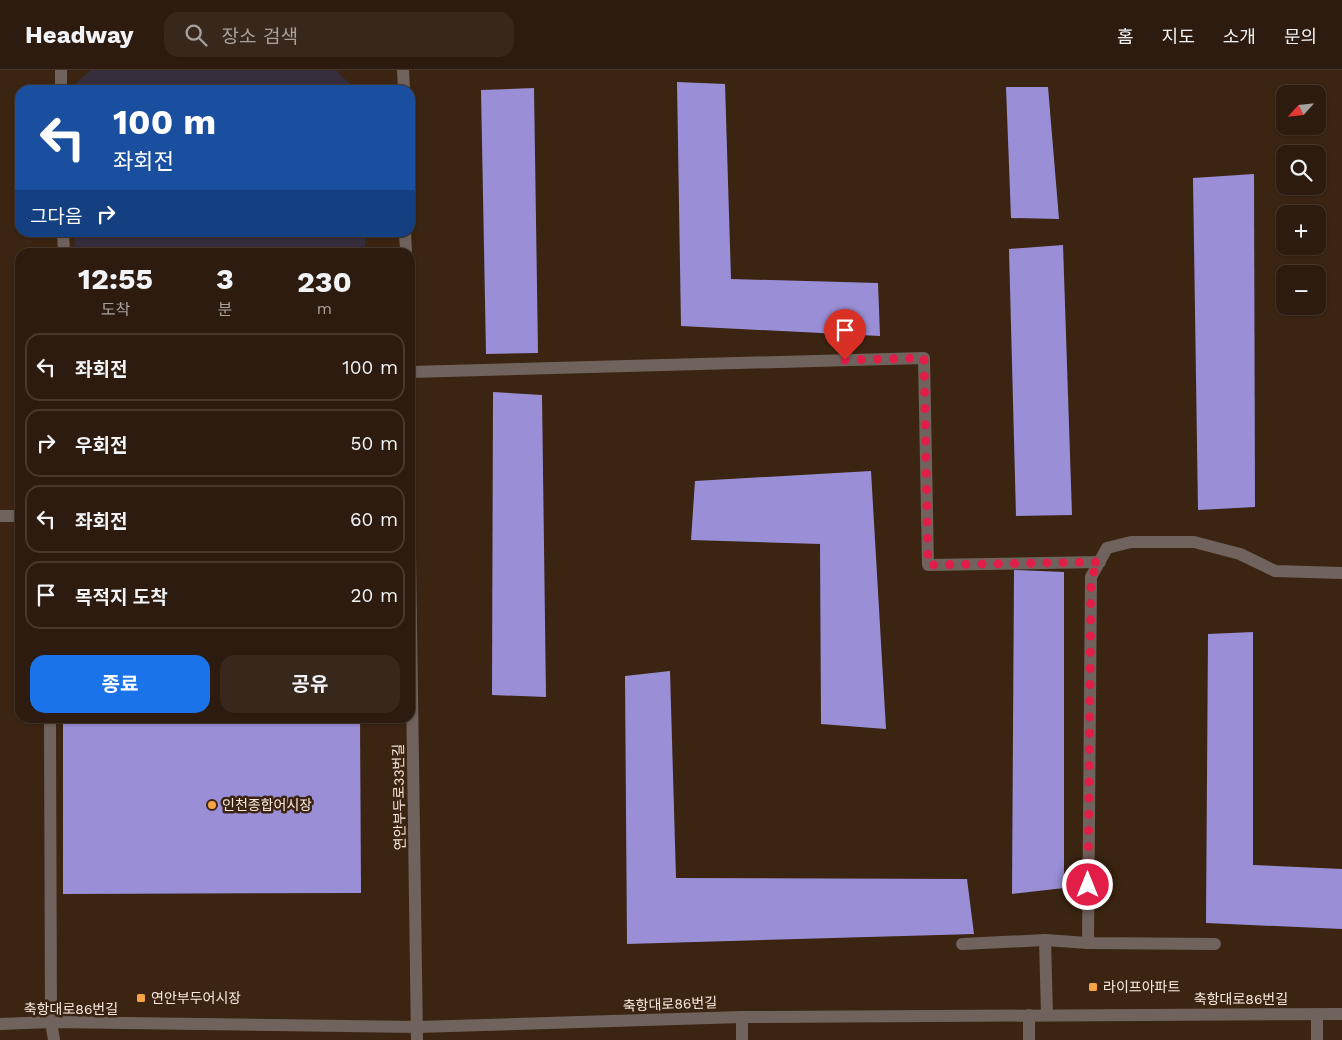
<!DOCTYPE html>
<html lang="ko">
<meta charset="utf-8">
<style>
:root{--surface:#2c1b0e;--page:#38281c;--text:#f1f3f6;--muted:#a6a19e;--line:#48392e;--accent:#1a73e8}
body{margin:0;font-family:"Work Sans","Noto Sans KR",sans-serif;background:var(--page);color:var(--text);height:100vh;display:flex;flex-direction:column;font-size:19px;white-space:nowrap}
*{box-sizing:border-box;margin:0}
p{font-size:16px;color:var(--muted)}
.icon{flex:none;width:28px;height:28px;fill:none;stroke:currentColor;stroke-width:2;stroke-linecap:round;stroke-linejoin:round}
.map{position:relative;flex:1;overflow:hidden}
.sheet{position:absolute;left:15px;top:178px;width:400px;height:475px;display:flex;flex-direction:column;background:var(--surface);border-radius:15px;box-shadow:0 1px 4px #0004,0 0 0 1px var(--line)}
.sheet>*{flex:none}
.guide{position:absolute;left:15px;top:15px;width:400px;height:152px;border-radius:15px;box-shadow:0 1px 4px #0004,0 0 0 1px var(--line);background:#1a4fa0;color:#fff;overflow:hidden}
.needle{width:32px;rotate:243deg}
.fabs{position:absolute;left:1276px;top:15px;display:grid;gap:10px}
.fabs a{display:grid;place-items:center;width:50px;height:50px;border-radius:10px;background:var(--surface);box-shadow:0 1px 4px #0004,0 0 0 1px var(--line);font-size:25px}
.pin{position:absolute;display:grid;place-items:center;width:42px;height:42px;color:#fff;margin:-51px -21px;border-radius:50% 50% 50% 0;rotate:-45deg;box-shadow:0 0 5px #0007}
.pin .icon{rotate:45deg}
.me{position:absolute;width:55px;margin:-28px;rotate:0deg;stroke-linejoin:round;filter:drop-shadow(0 0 4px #0008)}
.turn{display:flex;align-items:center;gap:18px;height:105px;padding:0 15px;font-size:22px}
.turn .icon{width:65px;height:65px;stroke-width:2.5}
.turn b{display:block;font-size:35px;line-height:42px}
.then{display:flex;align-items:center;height:48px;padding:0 15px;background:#0003;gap:10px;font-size:19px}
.eta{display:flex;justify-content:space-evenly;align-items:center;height:85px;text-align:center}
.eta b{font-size:30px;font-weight:700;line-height:35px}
.action{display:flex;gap:10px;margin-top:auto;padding:10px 15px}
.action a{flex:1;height:58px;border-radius:15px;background:var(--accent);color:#fff;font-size:20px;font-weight:700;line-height:58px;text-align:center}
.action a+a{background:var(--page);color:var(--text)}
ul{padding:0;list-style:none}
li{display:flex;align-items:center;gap:15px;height:68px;margin:0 10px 8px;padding:0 5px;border:2px solid var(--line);border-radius:15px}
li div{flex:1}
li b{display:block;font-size:19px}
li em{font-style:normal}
header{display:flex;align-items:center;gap:30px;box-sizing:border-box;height:70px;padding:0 25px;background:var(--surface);border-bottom:1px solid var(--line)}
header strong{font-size:24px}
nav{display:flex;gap:28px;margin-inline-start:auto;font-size:18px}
.search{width:350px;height:45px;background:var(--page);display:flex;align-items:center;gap:12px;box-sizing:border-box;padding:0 18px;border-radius:15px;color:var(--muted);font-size:19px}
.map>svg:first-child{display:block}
.education{fill:#362d3d}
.building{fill:#9a8fd7}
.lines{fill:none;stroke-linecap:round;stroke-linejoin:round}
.minor{stroke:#70625c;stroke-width:12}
.route{stroke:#e11d48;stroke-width:9;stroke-dasharray:0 16.2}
.poi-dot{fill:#f5a345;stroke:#3b2412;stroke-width:2}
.labels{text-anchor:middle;stroke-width:5;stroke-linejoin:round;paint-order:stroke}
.street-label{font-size:14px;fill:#f9e9de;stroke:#3b2412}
.poi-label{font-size:14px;fill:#f9e9de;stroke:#3b2412;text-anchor:start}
</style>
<header>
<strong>Headway</strong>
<div class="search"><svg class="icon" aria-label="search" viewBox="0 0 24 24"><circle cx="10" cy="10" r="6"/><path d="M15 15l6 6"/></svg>장소 검색</div>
<nav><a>홈</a><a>지도</a><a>소개</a><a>문의</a></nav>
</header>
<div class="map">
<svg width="1342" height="970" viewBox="0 0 1342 970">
<rect width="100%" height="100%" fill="#3b2412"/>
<!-- education -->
<g class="education">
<polygon points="91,0 336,0 356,20 75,20 75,14"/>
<polygon points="75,163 365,163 365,182 74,182"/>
</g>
<!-- building -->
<g class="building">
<polygon points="677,12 725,14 731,209 878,213 880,266 681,256"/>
<polygon points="1006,17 1048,17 1059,149 1011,148"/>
<polygon points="534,18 538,283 486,284 481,20"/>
<polygon points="1254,104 1255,437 1198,440 1193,108"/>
<polygon points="1063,175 1072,445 1016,446 1009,179"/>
<polygon points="493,322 542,325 546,627 492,625"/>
<polygon points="871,401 886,659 821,654 820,474 691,470 695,411"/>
<polygon points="1014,500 1064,502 1064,818 1012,824"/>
<polygon points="1253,562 1253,795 1342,799 1342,859 1206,853 1208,564"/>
<polygon points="670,601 676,808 967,809 974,864 627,874 625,606"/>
<polygon points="63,648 360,648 361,823 63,824"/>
</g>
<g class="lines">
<!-- minor -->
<g class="minor">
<polyline points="61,0 61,20"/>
<polyline points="403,0 404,20"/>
<polyline points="63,162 64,182"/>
<polyline points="405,162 406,182"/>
<polyline points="410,302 924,288 928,495 1100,492"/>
<polyline points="0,446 20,446"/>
<polyline points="410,483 417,970"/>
<polyline points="50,648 51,952 54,970"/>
<polyline points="1045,870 1047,945"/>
<polyline points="1088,873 1091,507 1107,478 1131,472 1194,472 1240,484 1275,501 1342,503"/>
<polyline points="962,874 1045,870 1088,873 1215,874"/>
<polyline points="0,954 51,952 417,957 742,947 1342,944"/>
<polyline points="742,970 742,947"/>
<polyline points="1029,970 1029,945"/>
<polyline points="1317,970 1317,944"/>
</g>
</g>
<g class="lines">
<!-- route -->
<polyline class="route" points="845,290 924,288 928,495 1100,492 1091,507 1088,815"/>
</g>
<!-- markers -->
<g class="poi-dot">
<circle cx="212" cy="735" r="5"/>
<rect x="1088" y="912" width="10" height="10" rx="2.5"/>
<rect x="136" y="923" width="10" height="10" rx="2.5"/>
</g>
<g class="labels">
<!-- street labels -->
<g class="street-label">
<text transform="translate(399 727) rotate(-91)" y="5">연안부두로33번길</text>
<text x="1241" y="934">축항대로86번길</text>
<text transform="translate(670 934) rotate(-2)" y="5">축항대로86번길</text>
<text x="71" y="944">축항대로86번길</text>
</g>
<!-- poi labels -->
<g class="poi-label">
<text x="222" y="740">인천종합어시장</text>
<text x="1103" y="922">라이프아파트</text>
<text x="151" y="933">연안부두어시장</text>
</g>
</g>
</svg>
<div class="fabs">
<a><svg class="needle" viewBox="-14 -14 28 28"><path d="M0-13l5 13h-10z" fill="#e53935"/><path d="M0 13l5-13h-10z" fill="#a6a19e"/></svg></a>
<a><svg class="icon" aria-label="search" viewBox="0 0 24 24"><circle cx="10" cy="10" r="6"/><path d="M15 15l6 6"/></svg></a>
<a>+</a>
<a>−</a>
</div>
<div class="pin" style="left:845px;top:290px;background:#d93025"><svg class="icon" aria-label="arrive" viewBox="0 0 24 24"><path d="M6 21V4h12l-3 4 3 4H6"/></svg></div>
<svg class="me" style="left:1088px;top:815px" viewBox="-20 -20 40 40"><circle r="17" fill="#e11d48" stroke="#fff" stroke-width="3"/><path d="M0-11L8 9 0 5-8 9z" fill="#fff"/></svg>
<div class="guide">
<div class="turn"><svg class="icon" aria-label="left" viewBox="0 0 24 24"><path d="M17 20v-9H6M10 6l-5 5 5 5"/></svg><div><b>100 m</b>좌회전</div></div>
<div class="then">그다음<svg class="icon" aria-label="right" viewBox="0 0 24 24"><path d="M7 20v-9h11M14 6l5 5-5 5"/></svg></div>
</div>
<section class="sheet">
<div class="eta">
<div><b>12:55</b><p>도착</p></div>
<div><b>3</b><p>분</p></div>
<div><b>230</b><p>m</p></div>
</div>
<ul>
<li><svg class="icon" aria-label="left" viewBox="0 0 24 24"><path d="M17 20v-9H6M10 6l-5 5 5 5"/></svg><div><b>좌회전</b></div><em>100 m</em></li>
<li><svg class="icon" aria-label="right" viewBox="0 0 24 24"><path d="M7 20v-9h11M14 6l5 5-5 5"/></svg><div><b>우회전</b></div><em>50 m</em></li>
<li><svg class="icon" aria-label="left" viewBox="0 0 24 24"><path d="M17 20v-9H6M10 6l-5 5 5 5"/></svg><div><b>좌회전</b></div><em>60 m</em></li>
<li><svg class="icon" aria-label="arrive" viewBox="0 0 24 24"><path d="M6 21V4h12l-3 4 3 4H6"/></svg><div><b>목적지 도착</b></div><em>20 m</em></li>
</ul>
<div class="action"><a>종료</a><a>공유</a></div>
</section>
</div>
